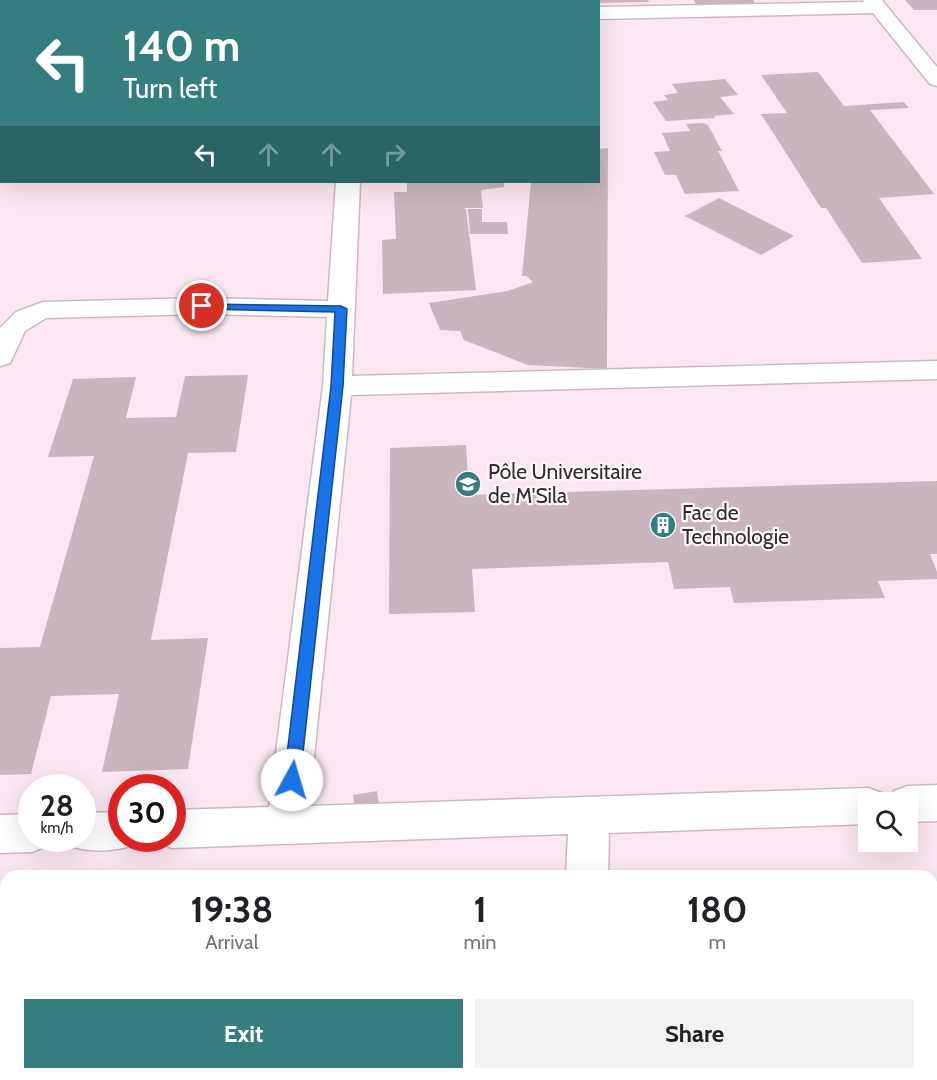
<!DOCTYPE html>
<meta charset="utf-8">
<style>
:root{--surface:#fff;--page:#f2f2f2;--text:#202124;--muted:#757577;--accent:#357e7f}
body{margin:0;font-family:Cabin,sans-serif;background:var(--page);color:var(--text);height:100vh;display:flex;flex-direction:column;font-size:22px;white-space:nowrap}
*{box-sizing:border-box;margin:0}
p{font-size:20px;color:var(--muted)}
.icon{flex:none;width:33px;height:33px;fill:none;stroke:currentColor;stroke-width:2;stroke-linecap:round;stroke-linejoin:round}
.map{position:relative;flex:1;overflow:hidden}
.drawer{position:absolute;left:0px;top:870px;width:938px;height:210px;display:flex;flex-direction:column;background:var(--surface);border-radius:18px 18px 0 0;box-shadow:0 6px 24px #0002}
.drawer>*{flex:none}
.guide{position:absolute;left:0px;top:0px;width:600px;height:183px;box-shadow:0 6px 24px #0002;background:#357e7f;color:#fff;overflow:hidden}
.fabs{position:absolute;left:858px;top:792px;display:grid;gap:12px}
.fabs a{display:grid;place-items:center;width:60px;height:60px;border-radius:0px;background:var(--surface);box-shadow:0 6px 24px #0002;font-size:30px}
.speed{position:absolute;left:18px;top:774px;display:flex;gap:12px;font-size:30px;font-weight:700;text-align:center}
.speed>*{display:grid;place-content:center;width:78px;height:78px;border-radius:50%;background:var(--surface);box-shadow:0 6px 24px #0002;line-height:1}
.speed small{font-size:15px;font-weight:400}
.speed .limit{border:9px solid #d22;background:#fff;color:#111}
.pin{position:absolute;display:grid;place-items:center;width:51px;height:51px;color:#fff;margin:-26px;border:3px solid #fff;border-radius:50%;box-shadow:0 2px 6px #0007}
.me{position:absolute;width:66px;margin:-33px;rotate:6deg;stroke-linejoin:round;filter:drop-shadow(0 0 4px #0008)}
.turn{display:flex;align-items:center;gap:21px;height:126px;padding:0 24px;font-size:27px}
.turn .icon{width:78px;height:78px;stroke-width:2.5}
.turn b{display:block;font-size:42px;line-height:51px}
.lanes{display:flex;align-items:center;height:57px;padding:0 24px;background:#0003;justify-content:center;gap:30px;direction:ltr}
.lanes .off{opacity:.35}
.eta{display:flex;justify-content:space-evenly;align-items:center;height:102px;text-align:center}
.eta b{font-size:36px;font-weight:700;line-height:42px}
.primary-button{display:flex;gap:12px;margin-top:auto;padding:12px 24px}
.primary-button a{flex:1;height:69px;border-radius:0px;background:var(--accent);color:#fff;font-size:24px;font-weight:700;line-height:69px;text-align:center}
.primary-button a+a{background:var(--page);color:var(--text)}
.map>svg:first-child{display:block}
.building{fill:#c8b5be}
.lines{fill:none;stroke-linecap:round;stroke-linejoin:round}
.minor-casing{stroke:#ccb9c2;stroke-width:3}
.minor{fill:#fff;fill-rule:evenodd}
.route{fill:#1a73e8;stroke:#114b97;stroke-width:1.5}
.labels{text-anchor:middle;stroke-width:4.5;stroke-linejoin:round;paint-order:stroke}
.poi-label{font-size:21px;fill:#322b2f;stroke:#fdf9fb;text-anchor:start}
</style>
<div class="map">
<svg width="937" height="1080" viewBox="0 0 937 1080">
<rect width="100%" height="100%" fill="#fbe7f1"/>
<!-- building -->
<g class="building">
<polygon points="598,0 648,0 649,2 598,3"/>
<polygon points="694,0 753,0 756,5 696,5"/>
<polygon points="905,0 937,0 937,10 914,10"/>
<polygon points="818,72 844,106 904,102 909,108 870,110 934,194 879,198 922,259 862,263 826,208 821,208 761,114 787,113 761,75"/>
<polygon points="725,79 738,95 720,97 734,114 714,116 715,118 666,121 653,102 668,100 664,95 678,93 672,84"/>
<polygon points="703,123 708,125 722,151 718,151 739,191 685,194 676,175 665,175 654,152 670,151 662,133 690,131 686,124"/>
<polygon points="608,148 607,369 528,365 464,340 460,331 440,330 429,303 508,291 533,282 526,276 522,276 531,182 598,182 598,149"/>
<polygon points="407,182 504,182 504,187 481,190 483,208 463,208 466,209 476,290 383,294 382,240 396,239 394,192 407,192"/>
<polygon points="719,198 794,236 761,255 685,216"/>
<polygon points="468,209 482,209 482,222 507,222 508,234 470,234"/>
<polygon points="248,375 236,452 188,453 151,640 208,638 188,769 102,772 119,694 51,696 31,774 0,775 0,648 40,647 94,456 48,457 73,379 136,377 126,418 176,417 185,376"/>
<polygon points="466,445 469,495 937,481 937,554 930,554 937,572 937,579 878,581 885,598 734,603 730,587 674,589 668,562 472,569 475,612 389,614 390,448"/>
<polygon points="377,791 379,804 355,808 353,795"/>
<polygon points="937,962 937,1080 822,1080 821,1074 932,1074 932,963"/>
<polygon points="10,1074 360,1074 360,1080 9,1080"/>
<polygon points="364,1074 506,1074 507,1080 364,1080"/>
</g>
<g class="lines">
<!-- minor casing -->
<g class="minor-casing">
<g id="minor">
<rect x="352" y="0" width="18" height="2"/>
<polygon points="863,0 882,0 884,3 937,67 937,86 930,84 873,13 598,19 598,7 864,2"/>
<polygon points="336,182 360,182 352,376 937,361 937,379 351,395 309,806 868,788 882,793 887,802 868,802 868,824 609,833 608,876 566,876 568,834 172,848 158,842 156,838 172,838 172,810 269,807 323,386 327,317 202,314 46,318 25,331 10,363 0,366 0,328 16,312 43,302 202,298 328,301"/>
<polygon points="937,785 937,821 908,822 908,802 889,802 894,791 908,786"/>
<path d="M122,812v26h17l-3,6c-21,8 -47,9 -69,1l-3,-7h18v-25z"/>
<polygon points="32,814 32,838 50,838 47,846 32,852 0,853 0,815"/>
<polygon points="542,1074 590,1074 589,1080 541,1080"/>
</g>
</g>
<!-- minor -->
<use href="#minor" class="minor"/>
</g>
<!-- route -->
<polygon class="route" points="198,304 341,306 347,309 343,386 300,780 298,785 292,787 286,785 284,780 331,386 335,312 202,309 196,306"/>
<!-- icons -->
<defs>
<g id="university-disc" transform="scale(1.35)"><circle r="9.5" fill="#357e7f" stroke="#fdf9fb"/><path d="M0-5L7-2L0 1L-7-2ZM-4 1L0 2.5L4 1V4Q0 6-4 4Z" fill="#fff"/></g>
<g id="building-disc" transform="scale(1.35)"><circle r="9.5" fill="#357e7f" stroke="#fdf9fb"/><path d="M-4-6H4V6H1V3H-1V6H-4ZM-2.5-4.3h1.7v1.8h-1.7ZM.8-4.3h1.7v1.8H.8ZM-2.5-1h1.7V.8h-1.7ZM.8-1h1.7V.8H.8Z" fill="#fff"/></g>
</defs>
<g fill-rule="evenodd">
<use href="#university-disc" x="468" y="484"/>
<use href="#building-disc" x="663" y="525"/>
</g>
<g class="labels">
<!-- poi labels -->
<g class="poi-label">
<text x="488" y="479">Pôle Universitaire<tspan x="488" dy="24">de M'Sila</tspan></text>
<text x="682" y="520">Fac de<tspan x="682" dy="24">Technologie</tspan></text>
</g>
</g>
</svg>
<div class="fabs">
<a><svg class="icon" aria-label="search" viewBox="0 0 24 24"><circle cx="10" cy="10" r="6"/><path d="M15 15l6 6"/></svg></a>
</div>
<div class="speed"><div>28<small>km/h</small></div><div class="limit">30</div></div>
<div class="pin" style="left:202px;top:306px;background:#d93025"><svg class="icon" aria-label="arrive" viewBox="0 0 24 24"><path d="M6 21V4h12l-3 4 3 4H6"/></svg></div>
<svg class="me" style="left:292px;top:780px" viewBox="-20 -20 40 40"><circle r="19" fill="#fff"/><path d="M0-13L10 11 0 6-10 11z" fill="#1a73e8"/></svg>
<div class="guide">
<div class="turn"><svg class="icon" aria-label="left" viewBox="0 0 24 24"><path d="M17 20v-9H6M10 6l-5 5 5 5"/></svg><div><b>140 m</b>Turn left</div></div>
<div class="lanes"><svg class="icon" aria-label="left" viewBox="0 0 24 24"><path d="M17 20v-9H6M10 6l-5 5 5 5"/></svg><svg class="icon off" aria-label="ahead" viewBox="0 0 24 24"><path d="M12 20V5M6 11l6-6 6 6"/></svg><svg class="icon off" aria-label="ahead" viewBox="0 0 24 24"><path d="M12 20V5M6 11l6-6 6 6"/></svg><svg class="icon off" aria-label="right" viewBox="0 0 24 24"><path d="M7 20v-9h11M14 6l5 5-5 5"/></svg></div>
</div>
<section class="drawer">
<div class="eta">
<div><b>19:38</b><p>Arrival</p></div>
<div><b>1</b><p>min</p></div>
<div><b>180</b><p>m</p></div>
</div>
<div class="primary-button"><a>Exit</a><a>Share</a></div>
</section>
</div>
